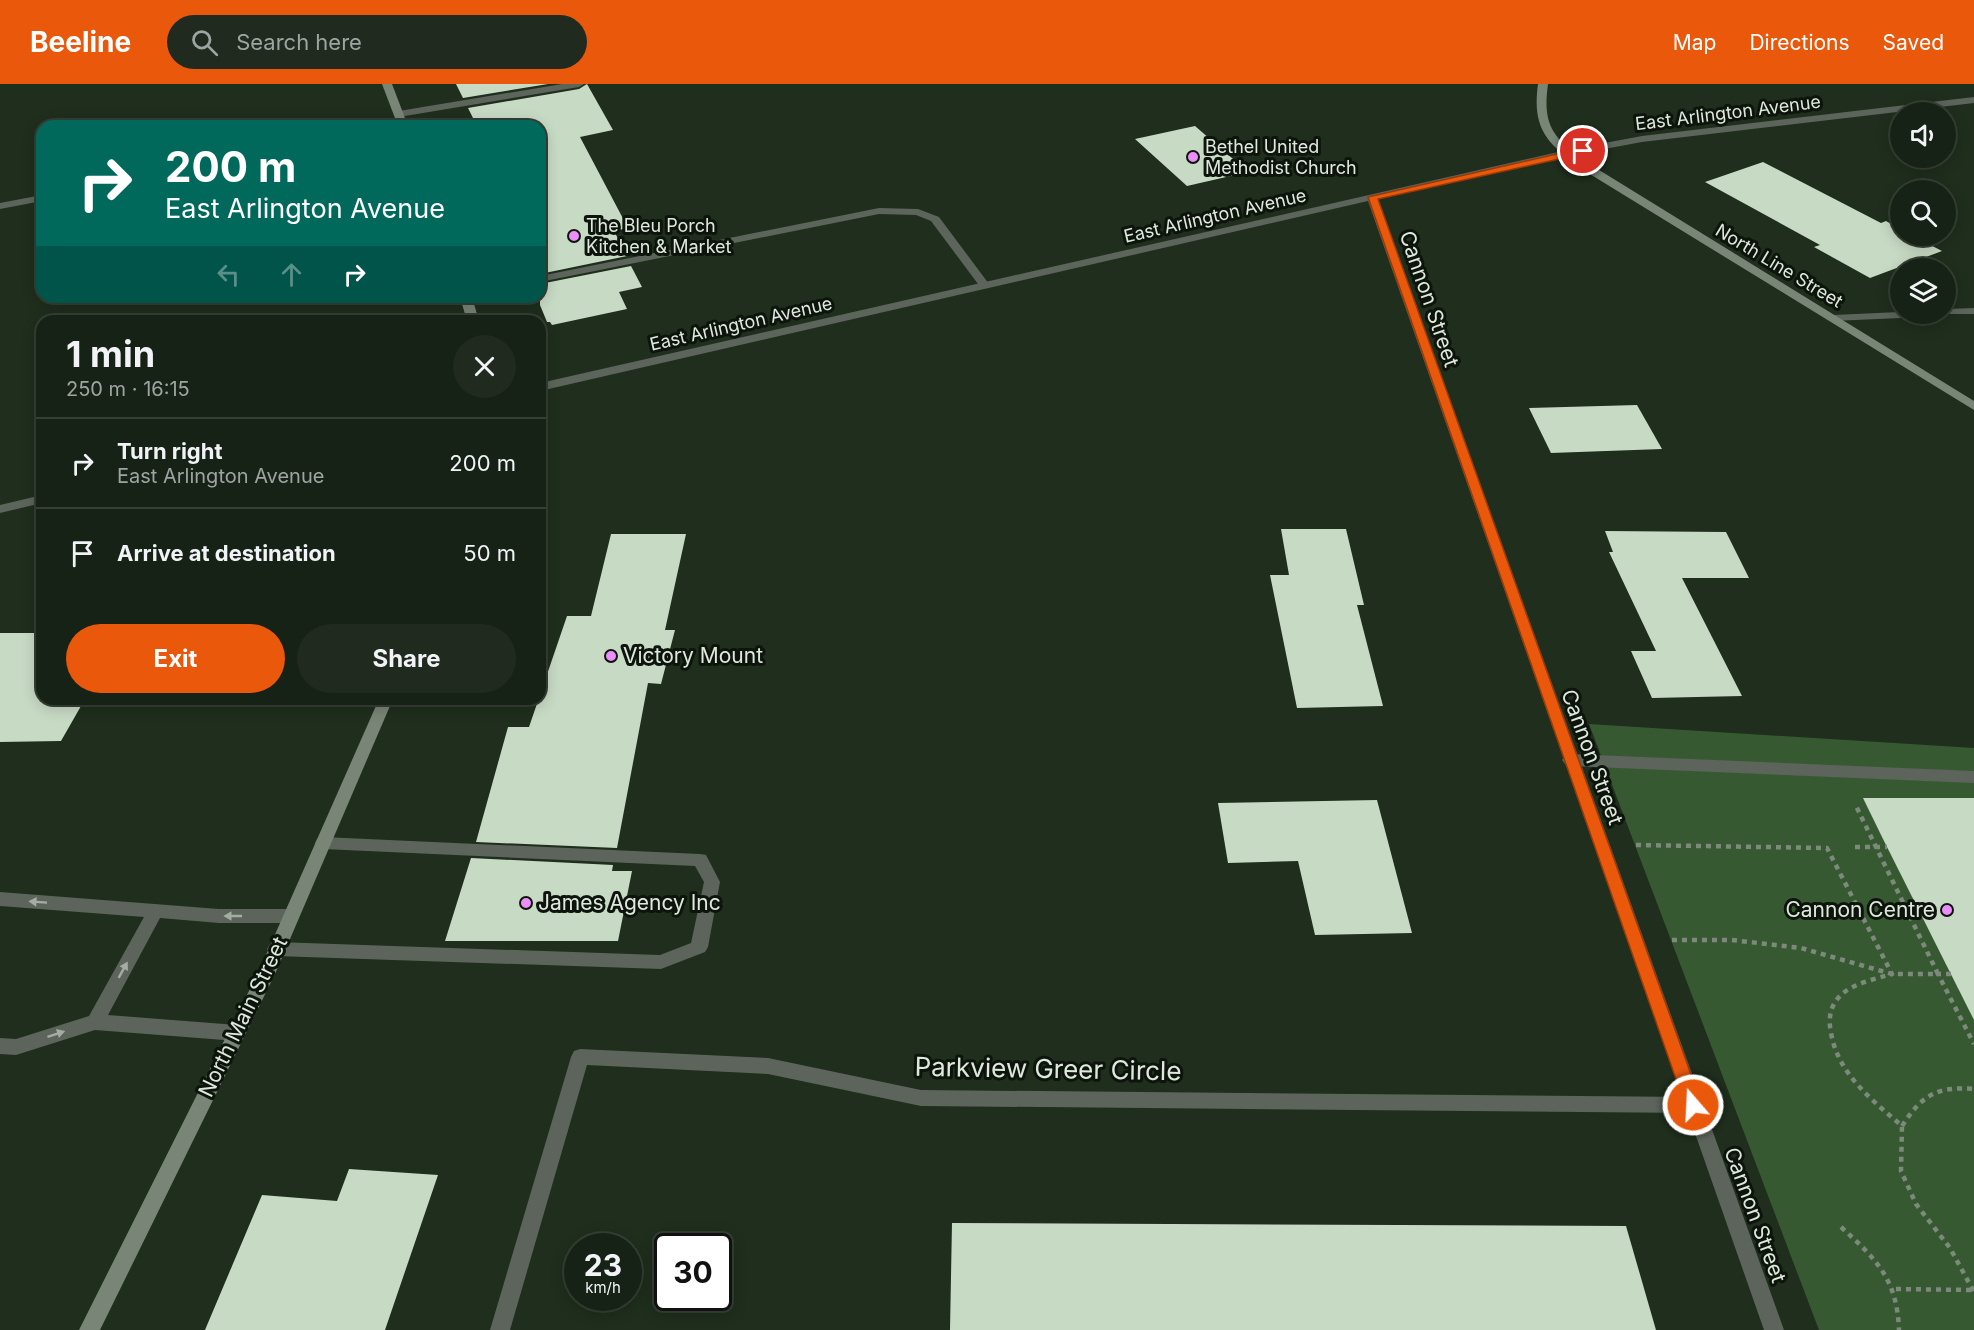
<!DOCTYPE html>
<meta charset="utf-8">
<style>
:root{--surface:#172216;--page:#202a1f;--text:#f1f3f6;--muted:#9ea4a1;--line:#363f35;--accent:#ea580c}
body{margin:0;font-family:Inter,sans-serif;background:var(--page);color:var(--text);height:100vh;display:flex;flex-direction:column;font-size:22px;white-space:nowrap}
*{box-sizing:border-box;margin:0}
p{font-size:20px;color:var(--muted)}
.icon{flex:none;width:33px;height:33px;fill:none;stroke:currentColor;stroke-width:2;stroke-linecap:round;stroke-linejoin:round}
.map{position:relative;flex:1;overflow:hidden}
.drawer{position:absolute;left:36px;top:231px;width:510px;height:390px;display:flex;flex-direction:column;background:var(--surface);border-radius:18px;box-shadow:0 3px 15px #0003,0 0 0 2px var(--line)}
.drawer>*{flex:none}
.banner{position:absolute;left:36px;top:36px;width:510px;height:183px;border-radius:18px;box-shadow:0 3px 15px #0003,0 0 0 2px var(--line);background:#00695c;color:#fff;overflow:hidden}
.fabs{position:absolute;left:1890px;top:18px;display:grid;gap:12px}
.fabs a{display:grid;place-items:center;width:66px;height:66px;border-radius:50%;background:var(--surface);box-shadow:0 3px 15px #0003,0 0 0 2px var(--line);font-size:30px}
.speed{position:absolute;left:564px;top:1149px;display:flex;gap:12px;font-size:30px;font-weight:700;text-align:center}
.speed>*{display:grid;place-content:center;width:78px;height:78px;border-radius:50%;background:var(--surface);box-shadow:0 3px 15px #0003,0 0 0 2px var(--line);line-height:1}
.speed small{font-size:15px;font-weight:400}
.speed .limit{border:3px solid #111;border-radius:9px;background:#fff;color:#111}
.pin{position:absolute;display:grid;place-items:center;width:51px;height:51px;color:#fff;margin:-26px;border:3px solid #fff;border-radius:50%;box-shadow:0 2px 6px #0007}
.me{position:absolute;width:66px;margin:-33px;rotate:341deg;stroke-linejoin:round;filter:drop-shadow(0 0 4px #0008)}
.turn{display:flex;align-items:center;gap:21px;height:126px;padding:0 30px;font-size:27px}
.turn .icon{width:78px;height:78px;stroke-width:2.5}
.turn b{display:block;font-size:42px;line-height:51px}
.lanes{display:flex;align-items:center;height:57px;padding:0 30px;background:#0003;justify-content:center;gap:30px;direction:ltr}
.lanes .off{opacity:.35}
.round{display:grid;place-items:center;flex:none;width:63px;height:63px;border-radius:32px;background:var(--page)}
.overview{display:flex;align-items:center;justify-content:space-between;height:102px;padding:0 30px}
h1{font-size:36px;font-weight:700;line-height:45px}
.button{display:flex;gap:12px;margin-top:auto;padding:12px 30px}
.button a{flex:1;height:69px;border-radius:36px;background:var(--accent);color:#fff;font-size:24px;font-weight:700;line-height:69px;text-align:center}
.button a+a{background:var(--page);color:var(--text)}
ul{padding:0;list-style:none}
li{display:flex;align-items:center;gap:18px;height:90px;padding:0 30px;border-top:2px solid var(--line)}
li div{flex:1}
li b{display:block;font-size:22px}
li em{font-style:normal}
header{display:flex;align-items:center;gap:36px;box-sizing:border-box;height:84px;padding:0 30px;background:var(--accent);color:#fff}
header strong{font-size:28px}
nav{display:flex;gap:33px;margin-inline-start:auto;font-size:21px}
.search{width:420px;height:54px;background:var(--page);display:flex;align-items:center;gap:15px;box-sizing:border-box;padding:0 21px;border-radius:33px;color:var(--muted);font-size:22px}
.map>svg:first-child{display:block}
.green{fill:#375932}
.building{fill:#c7dac4}
.lines{fill:none;stroke-linecap:round;stroke-linejoin:round}
.path{stroke:#7c897b;stroke-width:4.5;stroke-dasharray:5 5;stroke-linecap:butt}
.service{fill:#5c645b;fill-rule:evenodd}
.minor{fill:#5c645b;fill-rule:evenodd}
.secondary{fill:#798577;fill-rule:evenodd}
.oneway{fill:#a4ada2}
.route{fill:#ea580c;stroke:#983908;stroke-width:1.5}
.poi-dot{fill:#eb8dfc;stroke:#0d140c;stroke-width:2}
.labels{text-anchor:middle;stroke-width:6;stroke-linejoin:round;paint-order:stroke}
.far-street-label{font-size:18px;fill:#dee8dd;stroke:#0d140c}
.far-poi-label{font-size:18px;fill:#dee8dd;stroke:#0d140c;text-anchor:start}
.street-label{font-size:21px;fill:#dee8dd;stroke:#0d140c}
.poi-label{font-size:21px;fill:#dee8dd;stroke:#0d140c;text-anchor:start}
.near-street-label{font-size:26px;fill:#dee8dd;stroke:#0d140c}
</style>
<header>
<strong>Beeline</strong>
<div class="search"><svg class="icon" aria-label="search" viewBox="0 0 24 24"><circle cx="10" cy="10" r="6"/><path d="M15 15l6 6"/></svg>Search here</div>
<nav><a>Map</a><a>Directions</a><a>Saved</a></nav>
</header>
<div class="map">
<svg width="1974" height="1246" viewBox="0 0 1974 1246">
<rect width="100%" height="100%" fill="#1f2e1d"/>
<!-- green -->
<polygon class="green" points="1589,640 1974,664 1974,1246 1819,1246"/>
<!-- building -->
<g class="building">
<polygon points="456,0 548,0 463,14"/>
<polygon points="587,0 613,46 580,53 628,144 614,147 627,172 540,190 540,42 477,42 468,24 579,5"/>
<polygon points="1195,42 1248,88 1187,102 1135,55"/>
<polygon points="1763,78 1881,139 1886,137 1900,145 1900,152 1913,152 1942,167 1870,194 1814,163 1820,161 1705,98"/>
<polygon points="631,182 642,203 619,208 627,225 552,241 550,238 547,238 540,221 540,200"/>
<polygon points="1637,321 1662,365 1551,369 1529,324"/>
<polygon points="1281,445 1346,445 1364,521 1357,521 1383,622 1297,624 1270,491 1289,491"/>
<polygon points="1605,447 1726,448 1749,494 1682,494 1742,612 1652,614 1631,567 1656,567 1609,468 1613,468"/>
<polygon points="611,450 686,450 665,546 675,546 661,600 648,599 617,764 476,758 508,643 529,643 567,532 591,532"/>
<polygon points="0,549 42,549 42,615 85,615 61,657 0,658"/>
<polygon points="1863,714 1974,714 1974,936 1883,755"/>
<polygon points="1377,716 1412,849 1315,851 1298,777 1228,779 1218,719"/>
<polygon points="471,774 613,781 612,787 632,787 618,857 445,857"/>
<polygon points="349,1085 438,1091 385,1246 205,1246 262,1111 337,1117"/>
<polygon points="952,1139 1626,1142 1656,1246 950,1246"/>
</g>
<g class="lines">
<!-- path -->
<g class="path">
<path d="M1636,761l191,3 65,126c-17,5 -38,9 -51,21 -11,10 -13,24 -10,38 7,41 41,67 71,93l-1,45 15,33 34,44 24,44"/>
<polyline points="1855,763 1887,763"/>
<polyline points="1672,856 1732,856 1801,864 1892,890 1938,890 1855,720"/>
<polyline points="1951,890 1938,890 1974,960"/>
<path d="M1902,1042c20,-31 35,-40 72,-37"/>
<path d="M1841,1143c36,33 56,52 58,103"/>
<polyline points="1896,1205 1973,1206"/>
</g>
<!-- service -->
<g class="service">
<polygon points="879,124 918,125 939,133 989,200 989,204 981,204 931,137 916,131 879,130 540,198 540,192"/>
<polygon points="1570,670 1974,687 1974,699 1570,682 1565,680 1562,676 1565,672"/>
<polygon points="323,753 700,770 706,771 720,798 708,863 705,868 661,885 276,872 270,870 267,865 270,860 276,858 660,871 691,859 704,798 695,782 323,765 317,763 315,759 317,755"/>
<polygon points="0,808 219,825 291,825 297,827 299,832 297,837 291,839 219,839 160,834 108,931 237,941 243,944 246,949 243,954 237,957 95,946 16,971 0,970 0,954 16,955 89,932 144,833 0,822"/>
<polygon points="580,965 768,974 921,1006 1693,1013 1700,1015 1702,1021 1700,1027 1693,1029 921,1022 768,990 587,981 510,1246 490,1246 571,973 574,967"/>
</g>
<!-- minor -->
<g class="minor">
<polygon points="562,0 584,0 579,3 399,33 394,30 399,27"/>
<polygon points="1974,13 1974,19 1642,58 1567,72 1378,115 1784,1246 1764,1246 1368,117 540,307 540,299 1567,66 1642,52"/>
<polygon points="42,111 42,117 0,125 0,119"/>
<polygon points="1974,224 1974,230 1941,230 1946,230 1946,225"/>
<polygon points="1900,228 1900,230 1929,230 1923,233 1833,237 1827,234 1833,231"/>
<polygon points="42,411 42,419 0,429 0,421"/>
</g>
<!-- secondary -->
<g class="secondary">
<polygon points="382,0 392,0 408,42 398,42"/>
<path d="M1538,0h10c-5,37 2,50 30,73l396,244v9l-394,-242c-34,-26 -48,-40 -42,-84z"/>
<polygon points="460,213 472,213 479,237 467,237"/>
<polygon points="379,615 393,615 275,890 100,1246 79,1246 258,889"/>
</g>
</g>
<!-- one-way arrows -->
<defs><path id="oneway-solid" d="M-6-.8H1V-3.2L6.5 0L1 3.2V.8H-6Z" transform="scale(1.5)"/></defs>
<g class="oneway">
<use href="#oneway-solid" transform="translate(38 818) rotate(-176)"/>
<use href="#oneway-solid" transform="translate(233 832) rotate(180)"/>
<use href="#oneway-solid" transform="translate(123 886) rotate(-61)"/>
<use href="#oneway-solid" transform="translate(56 950) rotate(-18)"/>
</g>
<!-- route -->
<polygon class="route" points="1583,64 1587,67 1586,69 1378,115 1702,1021 1699,1027 1693,1029 1687,1027 1685,1021 1368,113"/>
<!-- markers -->
<g class="poi-dot">
<circle cx="1193" cy="73" r="6"/>
<circle cx="574" cy="152" r="6"/>
<circle cx="611" cy="572" r="6"/>
<circle cx="526" cy="819" r="6"/>
<circle cx="1947" cy="826" r="6"/>
</g>
<g class="labels">
<!-- far-street labels -->
<g class="far-street-label">
<text transform="translate(1728 29) rotate(-7)" y="6">East Arlington Avenue</text>
<text transform="translate(1215 132) rotate(-13)" y="6">East Arlington Avenue</text>
<text transform="translate(1779 182) rotate(31)" y="6">North Line Street</text>
<text transform="translate(741 240) rotate(-13)" y="6">East Arlington Avenue</text>
</g>
<!-- far-poi labels -->
<g class="far-poi-label">
<text x="1205" y="69">Bethel United<tspan x="1205" dy="21">Methodist Church</tspan></text>
<text x="586" y="148">The Bleu Porch<tspan x="586" dy="21">Kitchen &amp; Market</tspan></text>
</g>
<!-- street labels -->
<g class="street-label">
<text transform="translate(1429 215) rotate(71)" y="7">Cannon Street</text>
<text transform="translate(1592 673) rotate(70)" y="7">Cannon Street</text>
<text transform="translate(243 933) rotate(-64)" y="7">North Main Street</text>
<text transform="translate(1755 1131) rotate(70)" y="7">Cannon Street</text>
</g>
<!-- poi labels -->
<g class="poi-label">
<text x="623" y="579">Victory Mount</text>
<text x="538" y="826">James Agency Inc</text>
<text x="1935" y="833" text-anchor="end">Cannon Centre</text>
</g>
<!-- near-street labels -->
<g class="near-street-label">
<text transform="translate(1048 985) rotate(1)" y="9">Parkview Greer Circle</text>
</g>
</g>
</svg>
<div class="fabs">
<a><svg class="icon" aria-label="sound" viewBox="0 0 24 24"><path d="M4 9h4l5-4v14l-5-4H4zM17 9q2 3 0 6"/></svg></a>
<a><svg class="icon" aria-label="search" viewBox="0 0 24 24"><circle cx="10" cy="10" r="6"/><path d="M15 15l6 6"/></svg></a>
<a><svg class="icon" aria-label="layers" viewBox="0 0 24 24"><path d="M12 4l9 5-9 5-9-5zM3 14l9 5 9-5"/></svg></a>
</div>
<div class="speed"><div>23<small>km/h</small></div><div class="limit">30</div></div>
<div class="pin" style="left:1583px;top:67px;background:#d93025"><svg class="icon" aria-label="arrive" viewBox="0 0 24 24"><path d="M6 21V4h12l-3 4 3 4H6"/></svg></div>
<svg class="me" style="left:1693px;top:1021px" viewBox="-20 -20 40 40"><circle r="17" fill="#ea580c" stroke="#fff" stroke-width="3"/><path d="M0-11L8 9 0 5-8 9z" fill="#fff"/></svg>
<div class="banner">
<div class="turn"><svg class="icon" aria-label="right" viewBox="0 0 24 24"><path d="M7 20v-9h11M14 6l5 5-5 5"/></svg><div><b>200 m</b>East Arlington Avenue</div></div>
<div class="lanes"><svg class="icon off" aria-label="left" viewBox="0 0 24 24"><path d="M17 20v-9H6M10 6l-5 5 5 5"/></svg><svg class="icon off" aria-label="ahead" viewBox="0 0 24 24"><path d="M12 20V5M6 11l6-6 6 6"/></svg><svg class="icon" aria-label="right" viewBox="0 0 24 24"><path d="M7 20v-9h11M14 6l5 5-5 5"/></svg></div>
</div>
<section class="drawer">
<div class="overview"><div><h1>1 min</h1><p>250 m · 16:15</p></div><a class="round"><svg class="icon" aria-label="close" viewBox="0 0 24 24"><path d="M6 6l12 12M18 6L6 18"/></svg></a></div>
<ul>
<li><svg class="icon" aria-label="right" viewBox="0 0 24 24"><path d="M7 20v-9h11M14 6l5 5-5 5"/></svg><div><b>Turn right</b><p>East Arlington Avenue</p></div><em>200 m</em></li>
<li><svg class="icon" aria-label="arrive" viewBox="0 0 24 24"><path d="M6 21V4h12l-3 4 3 4H6"/></svg><div><b>Arrive at destination</b></div><em>50 m</em></li>
</ul>
<div class="button"><a>Exit</a><a>Share</a></div>
</section>
</div>
